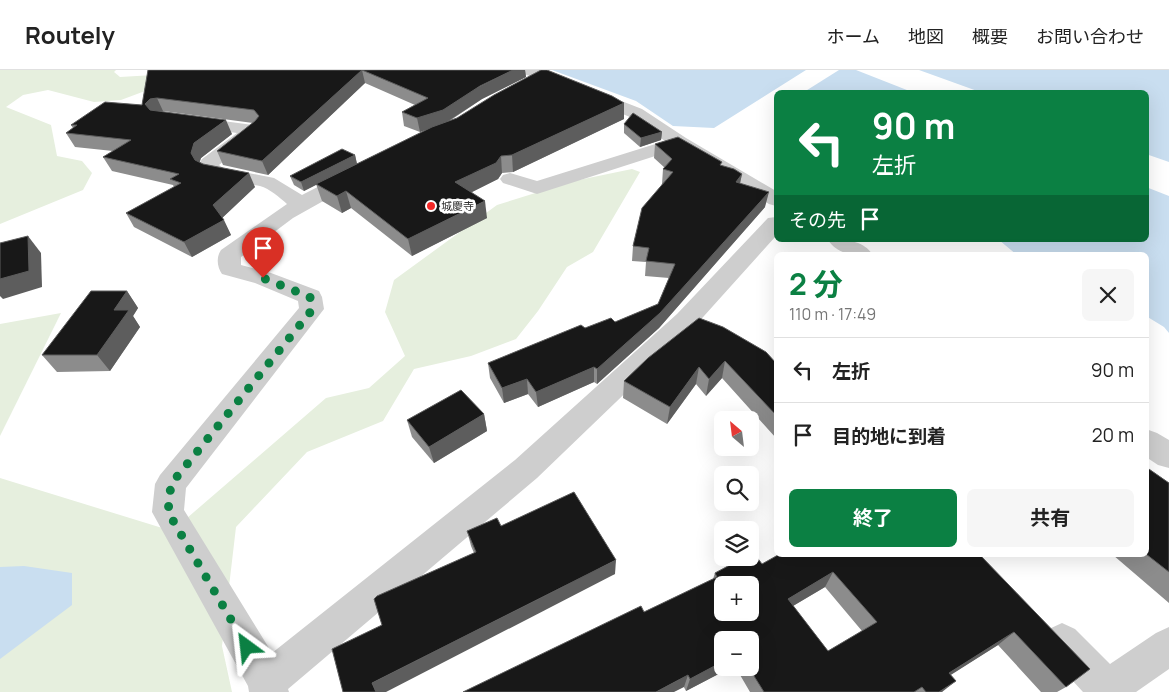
<!DOCTYPE html>
<html lang="ja">
<meta charset="utf-8">
<style>
:root{--surface:#fff;--page:#f6f6f6;--text:#222;--muted:#767676;--line:#e0e0e0;--accent:#0b8043}
body{margin:0;font-family:Manrope,"Noto Sans JP",sans-serif;background:var(--page);color:var(--text);height:100vh;display:flex;flex-direction:column;font-size:19px;white-space:nowrap}
*{box-sizing:border-box;margin:0}
p{font-size:16px;color:var(--muted)}
.icon{flex:none;width:28px;height:28px;fill:none;stroke:currentColor;stroke-width:2;stroke-linecap:round;stroke-linejoin:round}
.map{position:relative;flex:1;overflow:hidden}
.side{position:absolute;left:774px;top:182px;width:375px;height:305px;display:flex;flex-direction:column;background:var(--surface);border-radius:8px;box-shadow:0 5px 20px #0002}
.side>*{flex:none}
.banner{position:absolute;left:774px;top:20px;width:375px;height:152px;border-radius:8px;box-shadow:0 5px 20px #0002;background:#0b8043;color:#fff;overflow:hidden}
.needle{width:32px;rotate:332deg}
.buttons{position:absolute;left:714px;top:341px;display:grid;gap:10px}
.buttons a{display:grid;place-items:center;width:45px;height:45px;border-radius:8px;background:var(--surface);box-shadow:0 5px 20px #0002;font-size:25px}
.pin{position:absolute;display:grid;place-items:center;width:42px;height:42px;color:#fff;margin:-51px -21px;border-radius:50% 50% 50% 0;rotate:-45deg;box-shadow:0 0 5px #0007}
.pin .icon{rotate:45deg}
.me{position:absolute;width:55px;margin:-28px;rotate:330deg;stroke-linejoin:round;filter:drop-shadow(0 0 4px #0008)}
.turn{display:flex;align-items:center;gap:18px;height:105px;padding:0 15px;font-size:22px}
.turn .icon{width:65px;height:65px;stroke-width:2.5}
.turn b{display:block;font-size:35px;line-height:42px}
.then{display:flex;align-items:center;height:48px;padding:0 15px;background:#0003;gap:10px;font-size:19px}
.round{display:grid;place-items:center;flex:none;width:52px;height:52px;border-radius:8px;background:var(--page)}
.headline{display:flex;align-items:center;justify-content:space-between;height:85px;padding:0 15px}
h1{font-size:30px;font-weight:700;line-height:38px;color:var(--accent)}
.button{display:flex;gap:10px;margin-top:auto;padding:10px 15px}
.button a{flex:1;height:58px;border-radius:8px;background:var(--accent);color:#fff;font-size:20px;font-weight:700;line-height:58px;text-align:center}
.button a+a{background:var(--page);color:var(--text)}
ul{padding:0;list-style:none}
li{display:flex;align-items:center;gap:15px;height:65px;padding:0 15px;border-top:1px solid var(--line)}
li div{flex:1}
li b{display:block;font-size:19px}
li em{font-style:normal}
header{display:flex;align-items:center;gap:30px;box-sizing:border-box;height:70px;padding:0 25px;background:var(--surface);border-bottom:1px solid var(--line)}
header strong{font-size:24px}
nav{display:flex;gap:28px;margin-inline-start:auto;font-size:18px}
.map>svg:first-child{display:block}
.green{fill:#e6efde}
.water{fill:#c9def0}
.lines{fill:none;stroke-linecap:round;stroke-linejoin:round}
.minor{fill:#cecece;fill-rule:evenodd}
.wall{fill:#8c8c8c;fill-rule:evenodd}
.shaded-wall{fill:#5d5d5d}
.building{fill:#181818;stroke:#5d5d5d;fill-rule:evenodd}
.route{stroke:#0b8043;stroke-width:9;stroke-dasharray:0 16.2}
.poi-dot{fill:#f42827;stroke:#fff;stroke-width:2}
.labels{text-anchor:middle;stroke-width:5;stroke-linejoin:round;paint-order:stroke}
.far-poi-label{font-size:11px;fill:#313131;stroke:#fff;text-anchor:start}
</style>
<header>
<strong>Routely</strong>
<nav><a>ホーム</a><a>地図</a><a>概要</a><a>お問い合わせ</a></nav>
</header>
<div class="map">
<svg width="1169" height="622" viewBox="0 0 1169 622">
<rect width="100%" height="100%" fill="#fff"/>
<!-- green -->
<g class="green">
<polygon points="0,0 116,0 114,2 120,7 154,5 145,21 121,30 94,32 48,20 23,25 6,37 51,55 57,86 82,91 92,103 83,120 0,154"/>
<polygon points="632,99 640,102 593,182 567,197 538,241 516,269 471,286 414,299 383,351 307,382 236,457 222,576 232,622 0,622 0,408 172,461 326,328 369,318 405,286 385,242 394,210 497,135 574,111"/>
<polygon points="61,243 0,366 0,254"/>
</g>
<!-- water -->
<g class="water">
<polygon points="552,0 806,0 714,58 673,56 636,31"/>
<polygon points="839,0 856,0 912,22 804,22"/>
<polygon points="919,0 1169,0 1169,92 1146,84 1146,22 980,22"/>
<polygon points="1146,117 1169,126 1169,263 1164,257 1146,246 1146,185 1017,185 999,170 1146,170"/>
<polygon points="24,496 72,503 72,535 0,589 0,497"/>
</g>
<g class="lines">
<!-- minor -->
<g class="minor">
<polygon points="520,0 542,0 642,39 686,68 776,121 776,136 769,134 677,79 537,124 503,113 500,109 503,105 510,103 537,111 665,71 630,47 522,3"/>
<path d="M193,47l60,8 6,1 3,4 -43,35 4,3 51,10 28,17 43,-22 7,-2 7,2 3,4 -3,4 -66,37 -52,39v8l30,8 48,18 3,6 2,12 -138,179 -2,22 88,143 243,-193 162,-146 91,-96 8,-1v19l-81,90 -158,152 -249,211 1,3h-40l-1,-6 -96,-174 3,-28 5,-9 139,-167 -1,-7 -43,-18 -33,-9c-5,-7 -6,-17 -1,-24l66,-46c-8,-7 -17,-15 -27,-18 -12,-3 -74,-4 -58,-27l35,-26 -50,-7 -3,-4 3,-4z"/>
<path d="M828,170c18,0 34,-1 45,15 -18,0 -34,1 -45,-15z"/>
<polygon points="1146,359 1157,363 1169,370 1169,398 1158,395 1146,387"/>
<polygon points="1062,553 1075,559 1110,594 1156,563 1169,557 1169,599 1136,622 1083,622 1049,585 1043,572 1049,559"/>
</g>
</g>
<!-- wall -->
<g class="wall">
<polygon points="148,0 525,0 526,7 482,29 448,52 624,33 624,49 513,102 502,103 498,109 472,122 487,148 412,186 351,138 342,143 322,131 316,114 428,59 420,62 404,56 402,42 415,35 365,13 268,105 223,95 217,81 253,53 163,41 160,42 232,64 201,88 199,92 255,117 222,148 231,165 192,187 134,157 126,143 174,117 173,115 112,101 103,87 113,81 75,77 66,63 73,58 71,55 142,35"/>
<polygon points="624,54 662,62 661,70 640,77 624,63"/>
<polygon points="655,74 721,96 742,104 740,113 765,137 659,258 597,314 594,312 538,337 528,324 504,333 490,308 488,293 585,258 615,252 658,234 669,208 645,206 646,192 632,191 633,176 662,114 663,99 665,98 654,88"/>
<polygon points="355,85 357,94 304,121 294,115 290,106"/>
<polygon points="127,221 138,238 133,246 140,257 110,301 57,302 42,285"/>
<polygon points="699,248 776,293 776,368 722,308 706,326 696,314 667,354 623,328 624,311"/>
<polygon points="484,344 487,361 434,393 412,367 407,350"/>
<polygon points="1146,397 1169,413 1169,533 1113,485 1146,485"/>
<polygon points="501,456 615,504 382,555 474,483 471,476 467,461"/>
<path d="M980,485l86,132 -9,5h-16l-43,-47 -48,30 -8,17h-192l-14,-24h14v-28l-28,28h8l-44,23 -42,-79 69,-33 2,-6 47,-9zM825,517l37,44 -34,20 -35,-45z"/>
</g>
<!-- shaded-wall -->
<g class="shaded-wall">
<polygon points="362,0 365,13 268,105 262,91"/>
<polygon points="513,0 525,0 526,7 482,29 445,53 420,62 417,48"/>
<polygon points="157,28 163,41 157,42 152,48 145,34 150,29"/>
<polygon points="624,33 624,49 513,102 512,85"/>
<polygon points="226,50 232,64 201,88 198,98 191,83 194,73"/>
<polygon points="662,62 661,70 640,77 641,68"/>
<polygon points="355,85 357,94 304,121 301,112"/>
<polygon points="501,86 502,103 498,109 458,129 455,112"/>
<polygon points="249,103 255,117 220,150 213,135"/>
<polygon points="742,104 739,118 736,112"/>
<polygon points="346,121 351,138 342,143 337,126"/>
<polygon points="769,122 765,137 659,258 597,314 597,299"/>
<polygon points="485,131 487,148 412,186 408,169"/>
<polygon points="224,150 231,165 192,187 184,172"/>
<polygon points="28,166 41,183 42,217 3,229 0,226 0,209"/>
<polygon points="127,221 138,238 133,246 140,257 110,301 97,285 114,240"/>
<polygon points="725,291 722,308 706,326 709,309"/>
<polygon points="594,297 594,312 538,337 536,322"/>
<polygon points="699,297 696,314 667,354 670,337"/>
<polygon points="527,309 528,324 504,333 502,318"/>
<polygon points="484,344 487,361 434,393 429,377"/>
<polygon points="616,490 615,504 386,622 376,622 372,613"/>
<polygon points="833,502 825,517 781,543 788,529"/>
<polygon points="1014,562 998,575 935,615 949,603"/>
<polygon points="722,592 722,598 730,598 686,621 690,609"/>
<polygon points="688,605 684,617 674,622 656,622"/>
<polygon points="956,611 942,622 939,622"/>
</g>
<!-- building -->
<g class="building">
<polygon points="148,0 513,0 480,16 443,40 417,48 402,42 428,28 362,0 262,91 217,81 255,51 259,46 254,40 157,28 150,29 145,34 150,40 226,50 194,73 191,83 195,90 203,94 249,103 213,135 224,150 184,172 126,143 181,113 170,109 179,104 103,87 131,70 66,63 77,55 71,55 105,32 142,35"/>
<polygon points="541,0 547,0 612,26 624,33 512,85 501,86 496,93 455,112 485,131 408,169 346,121 337,126 316,114 432,57 457,48 494,25"/>
<polygon points="633,43 662,62 641,68 624,54"/>
<polygon points="678,67 722,92 720,95 734,99 742,104 736,112 769,122 660,243 597,299 594,297 536,322 527,309 502,318 488,293 581,255 585,258 611,248 615,252 658,234 675,194 646,191 649,178 633,176 642,138 673,102 663,99 672,89 655,74"/>
<polygon points="342,79 355,85 301,112 290,106"/>
<polygon points="28,166 29,201 0,209 0,173"/>
<polygon points="91,221 127,221 114,240 129,240 97,285 42,285"/>
<polygon points="699,248 723,257 766,282 776,293 776,345 725,291 709,309 699,297 670,337 624,311 648,288"/>
<polygon points="461,320 484,344 429,377 407,350"/>
<polygon points="1146,397 1169,413 1169,502 1146,484"/>
<polygon points="574,422 616,490 372,613 376,622 343,622 332,579 382,555 374,529 377,526 476,482 467,461 497,448 501,456"/>
<path d="M753,482l9,12 16,-9h202l110,114 -24,18 -52,-55 -65,41 7,8 -17,11h-13l-4,-5 -8,5h-150l-15,-24h1v-28h-28v22l-32,17 -2,-4 -32,17h-193l178,-86 3,6 73,-35 -2,-4 28,-15h7v-4zM833,502l44,50 -49,29 -40,-52zM722,515h28v27h-28z"/>
</g>
<g class="lines">
<!-- route -->
<polyline class="route" points="247,577 168,442 171,414 312,240 310,227 263,208"/>
</g>
<!-- markers -->
<circle class="poi-dot" cx="431" cy="136" r="5"/>
<g class="labels">
<!-- far-poi labels -->
<g class="far-poi-label">
<text x="441" y="140">城慶寺</text>
</g>
</g>
</svg>
<div class="buttons">
<a><svg class="needle" viewBox="-14 -14 28 28"><path d="M0-13l5 13h-10z" fill="#e53935"/><path d="M0 13l5-13h-10z" fill="#767676"/></svg></a>
<a><svg class="icon" aria-label="search" viewBox="0 0 24 24"><circle cx="10" cy="10" r="6"/><path d="M15 15l6 6"/></svg></a>
<a><svg class="icon" aria-label="layers" viewBox="0 0 24 24"><path d="M12 4l9 5-9 5-9-5zM3 14l9 5 9-5"/></svg></a>
<a>+</a>
<a>−</a>
</div>
<div class="pin" style="left:263px;top:208px;background:#d93025"><svg class="icon" aria-label="arrive" viewBox="0 0 24 24"><path d="M6 21V4h12l-3 4 3 4H6"/></svg></div>
<svg class="me" style="left:247px;top:577px" viewBox="-20 -20 40 40"><path d="M0-17L14 15 0 8-14 15z" fill="#0b8043" stroke="#fff" stroke-width="4"/></svg>
<div class="banner">
<div class="turn"><svg class="icon" aria-label="left" viewBox="0 0 24 24"><path d="M17 20v-9H6M10 6l-5 5 5 5"/></svg><div><b>90 m</b>左折</div></div>
<div class="then">その先<svg class="icon" aria-label="arrive" viewBox="0 0 24 24"><path d="M6 21V4h12l-3 4 3 4H6"/></svg></div>
</div>
<section class="side">
<div class="headline"><div><h1>2 分</h1><p>110 m · 17:49</p></div><a class="round"><svg class="icon" aria-label="close" viewBox="0 0 24 24"><path d="M6 6l12 12M18 6L6 18"/></svg></a></div>
<ul>
<li><svg class="icon" aria-label="left" viewBox="0 0 24 24"><path d="M17 20v-9H6M10 6l-5 5 5 5"/></svg><div><b>左折</b></div><em>90 m</em></li>
<li><svg class="icon" aria-label="arrive" viewBox="0 0 24 24"><path d="M6 21V4h12l-3 4 3 4H6"/></svg><div><b>目的地に到着</b></div><em>20 m</em></li>
</ul>
<div class="button"><a>終了</a><a>共有</a></div>
</section>
</div>
